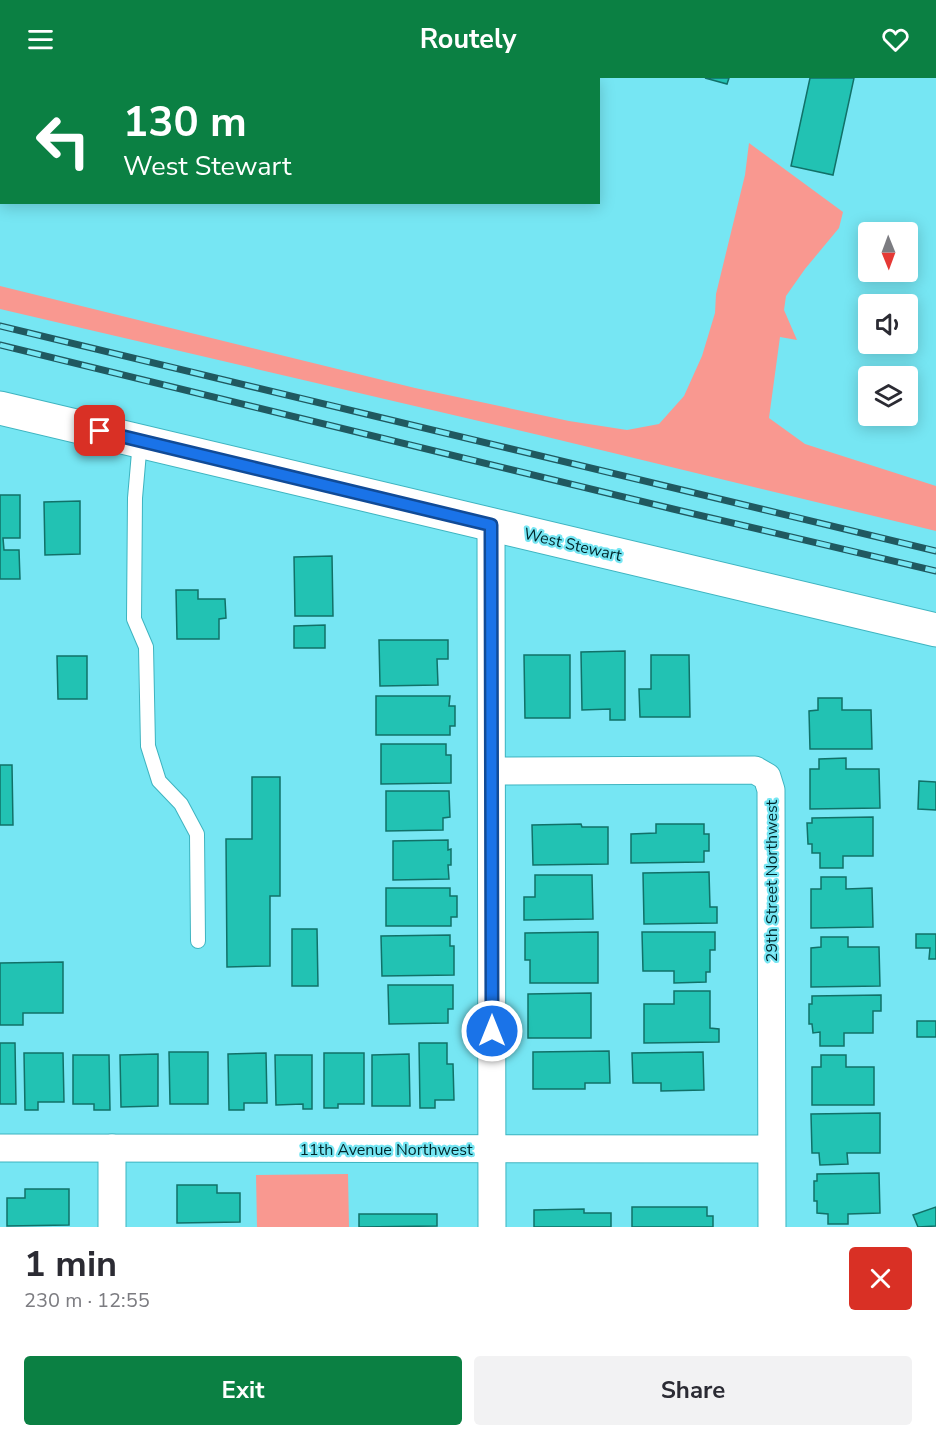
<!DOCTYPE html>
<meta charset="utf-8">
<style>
:root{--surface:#fff;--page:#f2f2f3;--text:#2b2b33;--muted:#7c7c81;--accent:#0b8043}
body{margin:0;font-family:"Nunito Sans",sans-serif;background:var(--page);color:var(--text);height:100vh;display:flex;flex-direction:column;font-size:22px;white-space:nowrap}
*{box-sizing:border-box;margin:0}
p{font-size:20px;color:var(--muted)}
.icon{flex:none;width:33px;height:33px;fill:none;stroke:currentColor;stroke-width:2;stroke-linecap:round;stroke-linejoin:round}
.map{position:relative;height:1149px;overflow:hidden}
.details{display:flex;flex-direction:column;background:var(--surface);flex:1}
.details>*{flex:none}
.banner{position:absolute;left:0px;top:0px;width:600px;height:126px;box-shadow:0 3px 15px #0003;background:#0b8043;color:#fff;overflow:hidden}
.needle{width:39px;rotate:179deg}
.tools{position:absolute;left:858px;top:144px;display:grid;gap:12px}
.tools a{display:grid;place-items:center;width:60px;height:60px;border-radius:6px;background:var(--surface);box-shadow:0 3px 15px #0003;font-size:30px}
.pin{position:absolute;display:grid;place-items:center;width:51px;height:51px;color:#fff;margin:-26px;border-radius:12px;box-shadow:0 3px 9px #0006}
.me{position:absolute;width:66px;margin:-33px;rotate:0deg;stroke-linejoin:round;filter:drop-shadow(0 0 4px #0008)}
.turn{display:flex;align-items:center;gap:21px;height:126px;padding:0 24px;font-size:27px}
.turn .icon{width:78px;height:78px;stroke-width:2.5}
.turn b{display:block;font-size:42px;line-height:51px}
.round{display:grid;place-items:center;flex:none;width:63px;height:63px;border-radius:6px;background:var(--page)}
.head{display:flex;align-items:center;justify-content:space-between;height:102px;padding:0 24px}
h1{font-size:36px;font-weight:700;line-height:45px}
.primary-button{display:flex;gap:12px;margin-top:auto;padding:12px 24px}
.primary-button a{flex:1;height:69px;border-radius:6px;background:var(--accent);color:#fff;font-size:24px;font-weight:700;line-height:69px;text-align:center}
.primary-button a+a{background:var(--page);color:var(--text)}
header{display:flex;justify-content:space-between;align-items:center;height:78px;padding:0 24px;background:var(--accent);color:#fff;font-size:27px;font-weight:700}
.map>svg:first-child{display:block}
.green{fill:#f99890}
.building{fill:#22c2b3;stroke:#117168;stroke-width:1.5}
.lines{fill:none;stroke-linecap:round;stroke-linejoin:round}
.service-casing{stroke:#3eb4c0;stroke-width:16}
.minor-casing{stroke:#3eb4c0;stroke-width:29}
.tertiary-casing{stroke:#3eb4c0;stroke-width:35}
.service{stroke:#fff;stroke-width:14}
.minor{stroke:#fff;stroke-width:27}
.tertiary{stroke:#fff;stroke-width:33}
.rail-casing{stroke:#205960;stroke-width:7}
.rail{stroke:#76e6f3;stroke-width:4.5;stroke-dasharray:14;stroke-linecap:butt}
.route-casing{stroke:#114b97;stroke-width:15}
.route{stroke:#1a73e8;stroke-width:10}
.labels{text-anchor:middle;stroke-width:4.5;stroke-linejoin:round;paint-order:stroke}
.street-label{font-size:16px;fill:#002529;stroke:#76e6f3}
</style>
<header><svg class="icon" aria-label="menu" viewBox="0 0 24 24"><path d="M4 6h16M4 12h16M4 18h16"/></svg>Routely<svg class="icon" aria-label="heart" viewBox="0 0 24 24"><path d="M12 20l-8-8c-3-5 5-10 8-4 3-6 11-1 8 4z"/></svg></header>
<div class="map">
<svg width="936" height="1149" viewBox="0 0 936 1149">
<rect width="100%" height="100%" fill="#76e6f3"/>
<!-- green -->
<g class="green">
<polygon points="749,65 843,134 839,150 805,191 786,218 784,232 797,262 780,259 769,340 805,366 936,408 936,453 543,358 0,231 0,208 415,310 569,343 627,352 659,346 684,318 702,278 715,235 716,216 745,97"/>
<polygon points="348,1096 349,1149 257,1149 256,1097"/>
</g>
<!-- building -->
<g class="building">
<polygon points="705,0 729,0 727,6"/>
<polygon points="810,0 854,0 833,97 791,88"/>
<polygon points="0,417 20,417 20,460 3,460 4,472 19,472 20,501 0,501"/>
<polygon points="80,423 80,476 45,477 44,424"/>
<polygon points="332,478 333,538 295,538 294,479"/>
<polygon points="176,512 198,512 198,521 225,521 226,540 219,541 219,561 177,561"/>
<polygon points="325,547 325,570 294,570 294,548"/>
<polygon points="379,562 448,562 448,581 437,581 438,607 380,608"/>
<polygon points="625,573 625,642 610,642 610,631 582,632 581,574"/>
<polygon points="524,577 570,577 570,640 525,640"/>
<polygon points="651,577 689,577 690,639 640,639 639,611 651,611"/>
<polygon points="57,578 87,578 87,621 58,621"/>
<polygon points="376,618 450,618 449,628 455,628 455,648 450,648 450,657 376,657"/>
<polygon points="818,620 842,620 842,632 871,632 872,671 810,671 809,633 818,632"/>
<polygon points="381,666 446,666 446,677 451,677 451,705 381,706"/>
<polygon points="846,680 846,691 879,691 880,730 810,731 810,691 819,691 819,681"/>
<polygon points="0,687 12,687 13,747 0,747"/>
<polygon points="252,699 280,699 280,818 270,818 270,888 227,889 226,761 252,761"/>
<polygon points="919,703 936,704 936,732 918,731"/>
<polygon points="386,713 449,713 450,739 443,740 443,752 386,753"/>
<polygon points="873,739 873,778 843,778 843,790 820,790 820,775 812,775 812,766 808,766 807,745 812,745 812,740"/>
<polygon points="581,746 582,749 608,749 608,786 533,787 532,747"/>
<polygon points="656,746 704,746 704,756 709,756 709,773 704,773 704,784 631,785 631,756 656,755"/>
<polygon points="448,762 448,772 451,771 451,787 448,787 449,801 393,802 393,763"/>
<polygon points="709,794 710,829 717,829 717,845 644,846 643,795"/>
<polygon points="535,797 592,797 593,841 524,842 524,819 535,819"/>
<polygon points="821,799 846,799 846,811 872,810 873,849 811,850 811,811 821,811"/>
<polygon points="386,810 450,810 450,818 457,818 457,839 451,839 451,848 386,848"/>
<polygon points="292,851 317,851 318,908 292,908"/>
<polygon points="598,854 598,905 530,905 530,882 525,882 525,855"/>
<polygon points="642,854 715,854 715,872 710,872 710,894 706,894 706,904 674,905 674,893 643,893"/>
<polygon points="916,856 936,856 936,881 929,881 930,870 916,870"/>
<polygon points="450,857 450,868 454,868 454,897 382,898 381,858"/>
<polygon points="821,859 848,859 848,869 879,869 880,908 811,909 811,870 821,869"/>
<polygon points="63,884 63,935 23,935 23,947 0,947 0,885"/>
<polygon points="388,907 453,907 453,931 448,931 448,945 389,946"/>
<polygon points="674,913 710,913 710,950 719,951 719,964 644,965 644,926 674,926"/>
<polygon points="591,915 591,960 528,960 528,916"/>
<polygon points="881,917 881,933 873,933 873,955 844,955 844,968 820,968 820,954 813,955 812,946 809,946 809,926 812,926 812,918"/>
<rect x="917" y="943" width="19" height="16"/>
<polygon points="0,965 15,965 16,1026 0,1026"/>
<polygon points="419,965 447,965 447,986 453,986 454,1022 435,1022 435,1030 420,1030"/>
<polygon points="609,973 610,1005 585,1005 585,1011 533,1011 533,974"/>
<polygon points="169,974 208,974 208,1026 170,1026"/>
<polygon points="703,974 704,1012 661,1013 661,1005 633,1005 632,975"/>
<polygon points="24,975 63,975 64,1024 38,1024 38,1032 25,1032"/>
<polygon points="266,975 267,1025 244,1025 244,1032 229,1032 228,976"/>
<polygon points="324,975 364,975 364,1026 338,1026 338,1030 324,1030"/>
<polygon points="158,976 158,1028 121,1029 120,977"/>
<polygon points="409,976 410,1028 372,1028 372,977"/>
<polygon points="73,977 109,977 110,1032 94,1032 94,1026 73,1026"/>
<polygon points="275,977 312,977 312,1031 303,1031 303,1026 276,1027"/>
<polygon points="821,977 846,977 846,989 874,989 874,1027 812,1027 812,989 821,989"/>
<polygon points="880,1035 880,1075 847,1075 848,1086 820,1087 819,1075 812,1075 811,1036"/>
<polygon points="879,1095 880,1135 848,1136 848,1146 828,1146 828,1136 817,1135 817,1123 814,1123 814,1103 817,1103 817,1096"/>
<polygon points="177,1107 217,1107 217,1115 240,1115 240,1144 177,1145"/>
<polygon points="25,1111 69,1111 69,1147 7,1148 7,1120 25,1120"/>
<polygon points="632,1129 707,1129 707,1138 713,1138 713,1149 632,1149"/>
<polygon points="936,1129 936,1148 918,1149 913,1137"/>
<polygon points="584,1131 584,1135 611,1135 611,1149 534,1149 534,1132"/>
<polygon points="359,1136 437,1136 437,1148 359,1149"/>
</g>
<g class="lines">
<!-- service casing -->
<g class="service-casing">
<polyline id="service" points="140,363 135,420 134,541 146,569 148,668 159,703 181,726 197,756 198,863"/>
</g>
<!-- minor casing -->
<g class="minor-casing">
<g id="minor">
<polyline points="491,447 492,1149"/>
<polyline points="492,693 755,692 767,699 771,712 772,1149"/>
<polyline points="0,1070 771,1071"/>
<polyline points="112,1070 112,1149"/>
</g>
</g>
<!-- tertiary casing -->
<g class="tertiary-casing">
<polyline id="tertiary" points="0,330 936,552"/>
</g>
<!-- service -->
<use href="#service" class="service"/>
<!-- minor -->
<use href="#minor" class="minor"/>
<!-- tertiary -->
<use href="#tertiary" class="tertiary"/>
<!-- rail casing -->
<g class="rail-casing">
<g id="rail">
<polyline points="0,248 936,473"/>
<polyline points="0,267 673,431 936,493"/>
</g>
</g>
<!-- rail -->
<use href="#rail" class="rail"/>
</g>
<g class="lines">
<!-- route casing -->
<g class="route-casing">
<polyline id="route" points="100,353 491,447 492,953"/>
</g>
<!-- route -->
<use href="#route" class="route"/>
</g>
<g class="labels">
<!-- street labels -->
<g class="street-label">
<text transform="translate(573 466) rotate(13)" y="6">West Stewart</text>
<text transform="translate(771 803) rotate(-90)" y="6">29th Street Northwest</text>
<text x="386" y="1077">11th Avenue Northwest</text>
</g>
</g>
</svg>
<div class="tools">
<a><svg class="needle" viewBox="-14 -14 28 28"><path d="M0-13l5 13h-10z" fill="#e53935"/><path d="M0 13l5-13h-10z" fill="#7c7c81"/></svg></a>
<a><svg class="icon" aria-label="sound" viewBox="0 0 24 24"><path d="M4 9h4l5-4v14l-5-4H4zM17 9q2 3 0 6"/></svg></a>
<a><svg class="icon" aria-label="layers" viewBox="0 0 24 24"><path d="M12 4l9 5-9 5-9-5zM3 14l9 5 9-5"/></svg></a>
</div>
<div class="pin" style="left:100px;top:353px;background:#d93025"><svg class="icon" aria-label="arrive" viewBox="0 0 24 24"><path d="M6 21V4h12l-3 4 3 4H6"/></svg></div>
<svg class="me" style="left:492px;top:953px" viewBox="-20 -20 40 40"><circle r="17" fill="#1a73e8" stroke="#fff" stroke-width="3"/><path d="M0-11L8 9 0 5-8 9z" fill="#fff"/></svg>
<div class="banner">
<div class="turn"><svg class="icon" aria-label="left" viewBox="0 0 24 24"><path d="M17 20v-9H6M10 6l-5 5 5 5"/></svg><div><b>130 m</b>West Stewart</div></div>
</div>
</div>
<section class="details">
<div class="head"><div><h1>1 min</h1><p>230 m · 12:55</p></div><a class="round" style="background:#d93025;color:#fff"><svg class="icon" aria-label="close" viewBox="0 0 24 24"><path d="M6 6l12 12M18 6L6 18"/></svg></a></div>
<div class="primary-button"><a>Exit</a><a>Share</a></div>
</section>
